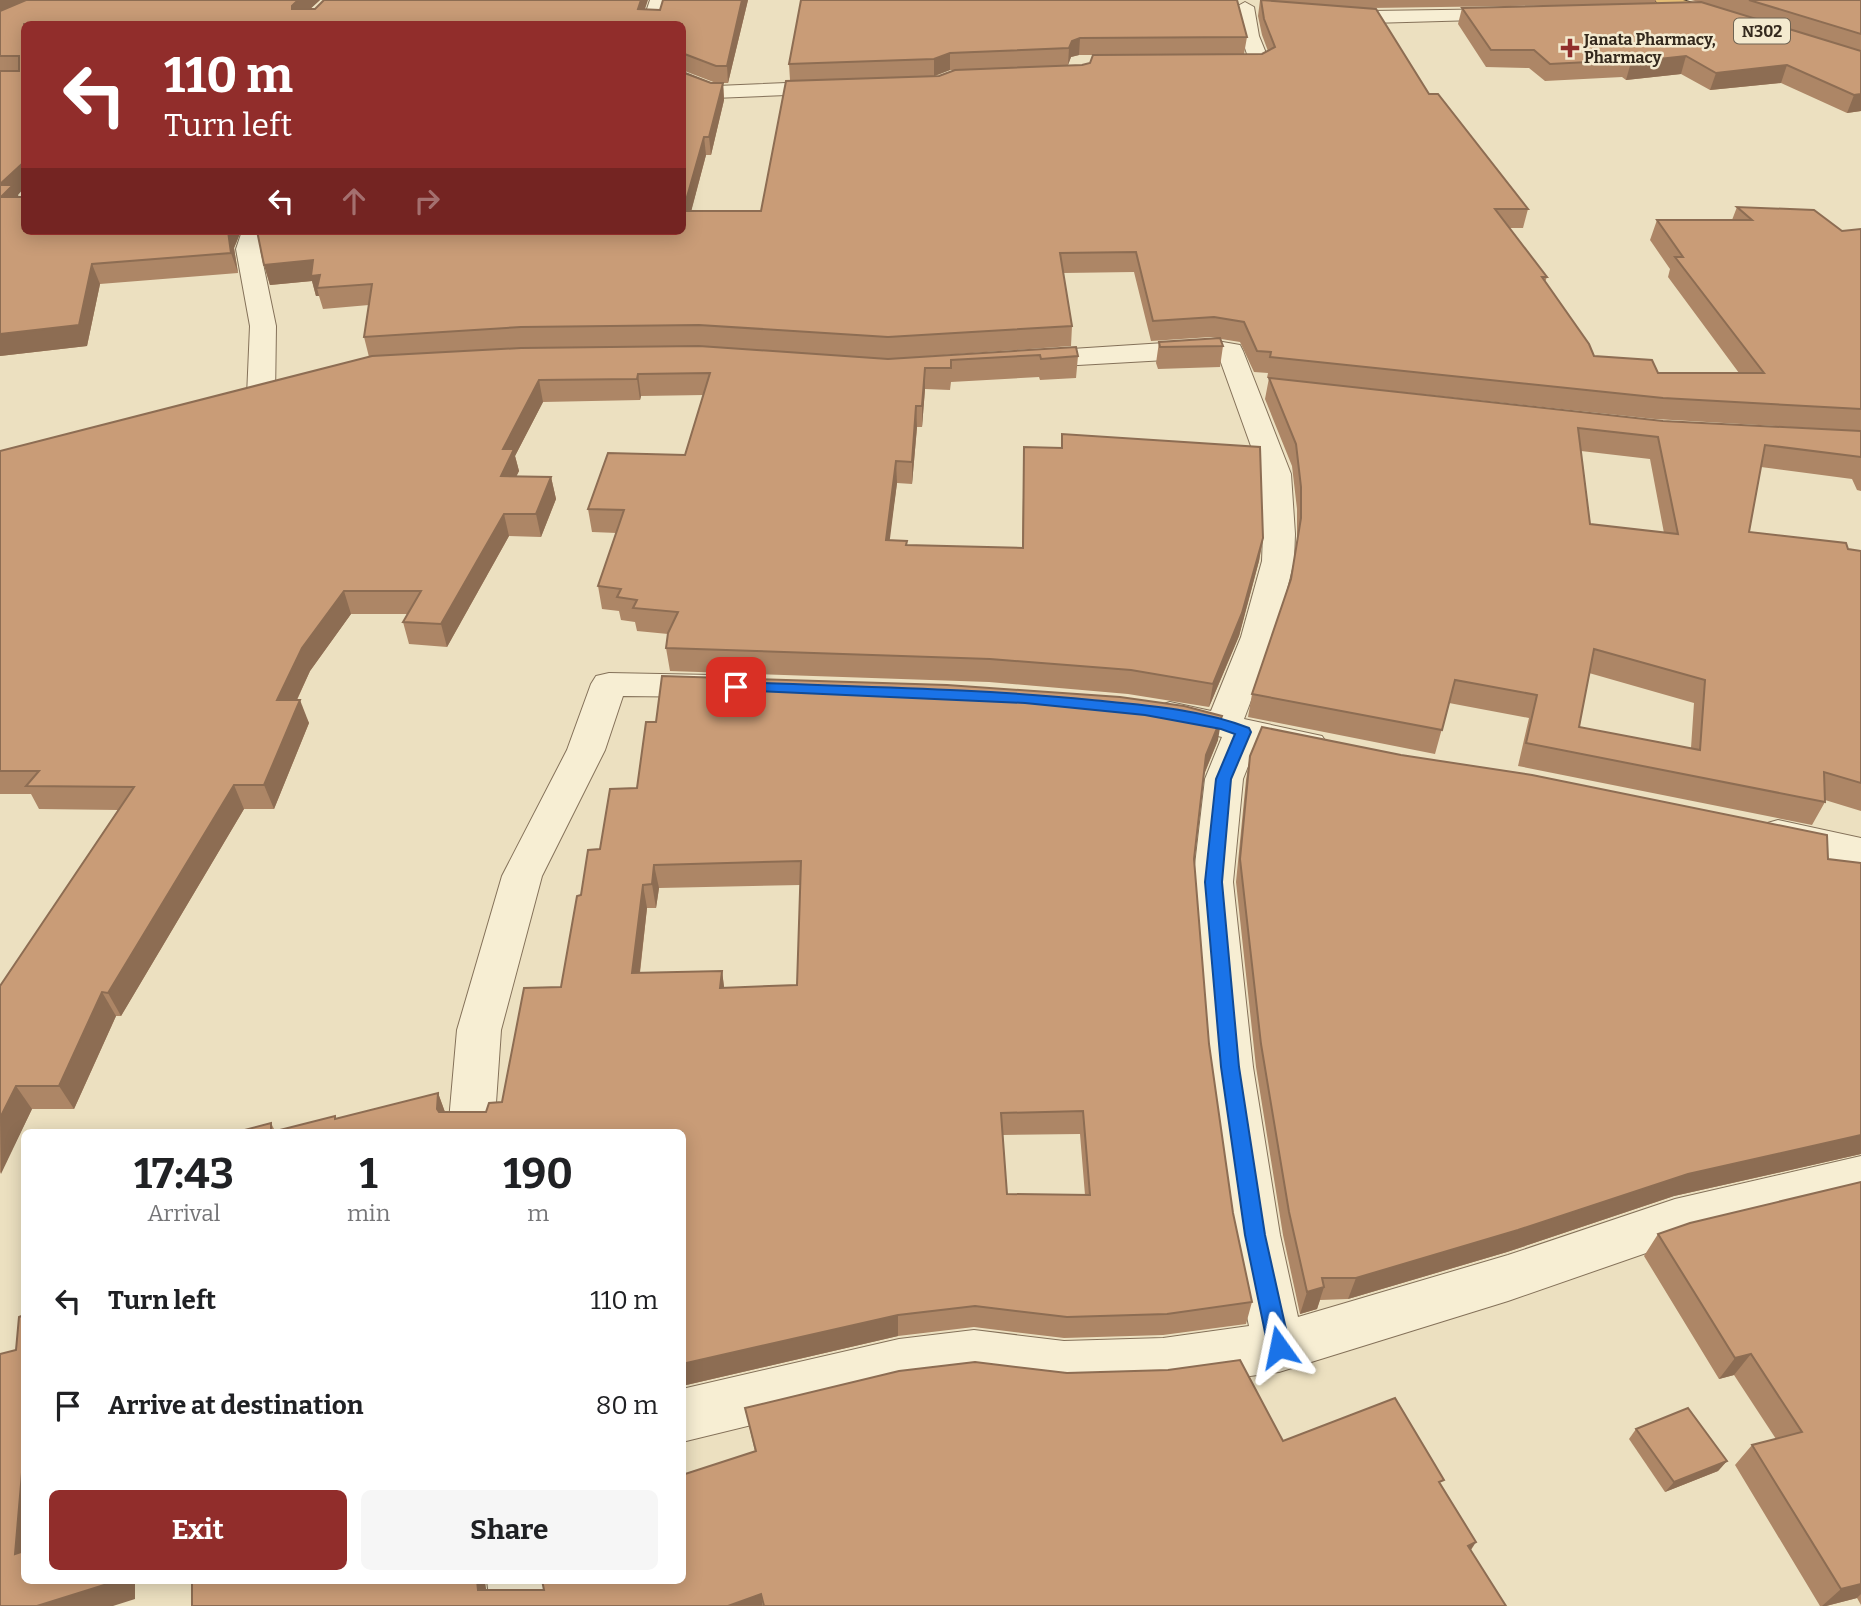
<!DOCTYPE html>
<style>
:root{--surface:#fff;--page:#f6f6f6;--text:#202124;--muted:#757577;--accent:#912d2b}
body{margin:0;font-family:Bitter,serif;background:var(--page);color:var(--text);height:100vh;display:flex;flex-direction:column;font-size:26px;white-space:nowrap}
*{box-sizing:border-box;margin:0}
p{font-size:23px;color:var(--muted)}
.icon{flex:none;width:38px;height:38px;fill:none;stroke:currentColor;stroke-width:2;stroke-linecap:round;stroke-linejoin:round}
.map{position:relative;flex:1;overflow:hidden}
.drawer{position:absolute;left:21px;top:1129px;width:665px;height:455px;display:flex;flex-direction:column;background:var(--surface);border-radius:10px;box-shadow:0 4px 18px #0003}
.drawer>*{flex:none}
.hud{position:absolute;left:21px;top:21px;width:665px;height:214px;border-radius:10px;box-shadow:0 4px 18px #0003;background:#912d2b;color:#fff;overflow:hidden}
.pin{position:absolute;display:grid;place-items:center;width:60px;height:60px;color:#fff;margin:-30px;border-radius:14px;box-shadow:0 4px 10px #0006}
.me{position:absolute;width:77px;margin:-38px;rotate:348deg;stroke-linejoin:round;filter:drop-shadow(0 0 5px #0008)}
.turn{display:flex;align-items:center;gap:24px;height:147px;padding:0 28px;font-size:32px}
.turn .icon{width:91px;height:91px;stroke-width:2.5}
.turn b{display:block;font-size:49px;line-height:60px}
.lanes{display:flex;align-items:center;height:66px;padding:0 28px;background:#0003;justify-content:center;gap:35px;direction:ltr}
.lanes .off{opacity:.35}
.eta{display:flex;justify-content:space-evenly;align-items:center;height:119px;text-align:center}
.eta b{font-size:42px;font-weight:700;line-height:49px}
.button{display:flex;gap:14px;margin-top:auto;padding:14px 28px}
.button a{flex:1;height:80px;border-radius:10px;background:var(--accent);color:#fff;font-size:28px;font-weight:700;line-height:80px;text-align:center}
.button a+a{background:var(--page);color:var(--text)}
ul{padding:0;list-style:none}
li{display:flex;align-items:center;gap:21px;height:105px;padding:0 28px}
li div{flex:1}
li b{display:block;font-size:26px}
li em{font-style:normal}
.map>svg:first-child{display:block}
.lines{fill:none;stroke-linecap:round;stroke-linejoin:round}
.minor-casing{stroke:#847159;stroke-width:2}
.trunk-casing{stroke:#523f2d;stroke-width:2}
.minor{fill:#f7eed3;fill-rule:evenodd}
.trunk{fill:#e4bd75;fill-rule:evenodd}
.wall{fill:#ad8666;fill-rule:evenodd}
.shaded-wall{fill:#8d6d53}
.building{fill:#c99c77;stroke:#8d6d53;stroke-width:2;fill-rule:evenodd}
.route{fill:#1a73e8;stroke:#114b97;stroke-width:2}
.poi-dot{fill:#912d2b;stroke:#f4eacf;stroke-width:2.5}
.labels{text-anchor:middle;stroke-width:5;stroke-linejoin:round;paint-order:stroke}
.shield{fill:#f4eacf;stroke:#6e6352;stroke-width:2}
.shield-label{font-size:16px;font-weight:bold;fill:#34291d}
.far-poi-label{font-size:16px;font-weight:bold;fill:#34291d;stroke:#f4eacf;text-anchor:start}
</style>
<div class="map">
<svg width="1861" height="1606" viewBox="0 0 1861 1606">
<rect width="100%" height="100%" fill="#ece0c0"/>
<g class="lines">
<!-- minor casing -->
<g class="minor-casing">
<g id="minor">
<polygon points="650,0 668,0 660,24 642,24"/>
<polygon points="1245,2 1254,7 1259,36 1270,63 1260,69 1209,68 1206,64 1209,60 1248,57 1241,36 1236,7"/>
<polygon points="1328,8 1371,11 1512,9 1521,14 1512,19 1371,23 1322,17 1319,13"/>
<polygon points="682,72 717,86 835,81 842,83 845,87 842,91 835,93 714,98 682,86"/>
<polygon points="242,231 266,231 260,249 276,326 275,396 271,402 261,404 251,402 247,396 250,326 236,249"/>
<polygon points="1211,340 1240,345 1243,351 1291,474 1295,534 1294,561 1275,637 1244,719 1322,736 1328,745 1322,754 1309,757 1256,746 1243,779 1233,882 1253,1067 1280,1235 1298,1317 1508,1255 1675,1199 1861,1156 1861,1198 1675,1243 1508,1301 1279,1372 1163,1388 1064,1391 974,1380 899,1389 682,1442 682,1389 899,1339 974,1330 1064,1341 1163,1338 1249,1326 1230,1235 1207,1067 1193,882 1205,779 1222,737 1157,722 1152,714 1157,706 1170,702 1211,711 1241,637 1262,561 1263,534 1261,474 1219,357 1025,368 1015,366 1011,360 1015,354 1025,352"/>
<polygon points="609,673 712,675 725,678 730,686 725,694 712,697 623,696 605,750 542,876 501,1030 494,1132 448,1132 457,1030 502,876 567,750 591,684 596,676"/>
<polygon points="1778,820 1861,838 1861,866 1764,844 1758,834 1764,824"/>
<polygon points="487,1580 545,1580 550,1606 490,1606"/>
</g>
</g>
<!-- trunk casing -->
<g class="trunk-casing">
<polygon id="trunk" points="1655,0 1683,0 1728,14 1731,18 1722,24 1658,4"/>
</g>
<!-- minor -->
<use href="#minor" class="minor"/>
<!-- trunk -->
<use href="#trunk" class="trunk"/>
</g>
<!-- wall -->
<g class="wall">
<path d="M0,0h320l-10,9 350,1 88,-10 -20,83h-5l1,17 -13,55h-5l-15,56h70l29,-131 -1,-16 12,-64 446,37 -3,17h18l6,-3 -6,-16 -4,-19 2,-16h396l-1,3 44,-1 -8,-2h170v111l-14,2 -66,-30 -71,7 -29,-16 -55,6 -4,-3 -77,4 -16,-13 -43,-1 -28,-43 4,-16 107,-3 -198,3 58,86 99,115 -5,19h-14l38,49 -2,5 49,74 64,17h81l-71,-96 2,-8 -20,-29 7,-20h75l5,-13 105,24 19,-2v202l-206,-12 -320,-34 328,36 198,10v60l-4,-1 -5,-11 -91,-12 -12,65 112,19v260l-36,-11v2l-13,23 -294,-59 11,-48 -80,-15 -14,51 -187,-37 4,-23 38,-111 7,-42v-32l-5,-43 -27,-67 4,-21h-2l1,-5 -14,-1 -14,-30 -19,-3 2,7 -3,21 -62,2 -2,-6 3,-21 58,-4 -6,-1 -60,4 -17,-69 -71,1 9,53 -1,20 -183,13 188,-12 2,9 -2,22 -36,2 -1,-3 -88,5 -1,8 -25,-1 -3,38h-5l-5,57 -15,-1 -8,57 18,5 115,3 2,-101 37,1 1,-14 201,104 -4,23 -20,75 -30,71 -81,-13 -139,-12 -319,-11 -4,-23 2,-14 -31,-3 -2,-9 -14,-2 -2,-9 -17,-2 -4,-23 19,-53 -25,-1 -4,-23 97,-54 19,-60 -63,1 -1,4 -97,2 -28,54 4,15 -3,5 35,1 5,22 -15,38 -32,-1 -62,111 -38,-3 -6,-22 4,-8h-56l-41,57 -13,29 12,23 -35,86h-30l-123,207h-5l-42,93h-42l-32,65v-188l118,-176 -79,-1 -8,-15h-31v-343l369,-94 -5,-20 5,-32 -46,4 -4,-13h-3l-4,-15 -42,4 -6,-20 447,-182h5l-34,-13v-46h-658l-6,171 6,36h217l-7,17 4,25 -138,11 -13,62 -87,10zM1079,55h14l-3,8 -8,2h-14l3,-8zM950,70h4l-15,6h-4zM1581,451l69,8 14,74 -74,-9zM1589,673l105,30 -3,45 -112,-21z"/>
<path d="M1218,740l-14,35 -10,84 15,185 24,169 19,89 -6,22 -83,11 -99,3 -90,-11 -76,9 -216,50v-254h-445l34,-9 4,8 60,-15 2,3 101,-26 7,19h41l16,-10 59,-115 20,-92 19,-46 37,-61zM800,885l-3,100 -73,3 -2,-17 -82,2 7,-65h9l3,-20zM1080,1134l5,61 -78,-1 -4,-59z"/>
<polygon points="1250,756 1828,859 1861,863 1861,1154 1674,1196 1507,1252 1348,1299 1320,1300 1317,1309 1300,1314 1283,1235 1256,1067 1236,882 1246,780"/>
<polygon points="1861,1182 1861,1605 1857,1598 1826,1606 1820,1606 1735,1465 1752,1445 1776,1439 1734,1375 1719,1379 1644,1256 1658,1234"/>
<polygon points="745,1408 1283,1441 1441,1486 1471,1550 192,1606 486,1590 544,1590 755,1452"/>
<polygon points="1636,1429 1727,1461 1718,1471 1665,1492 1629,1439"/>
</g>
<!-- shaded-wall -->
<g class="shaded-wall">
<polygon points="0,0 29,0 0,14"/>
<polygon points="298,0 320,0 296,22 292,9 292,6"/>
<polygon points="641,0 648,0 640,24 638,9"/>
<polygon points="742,0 748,0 728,83 727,66"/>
<polygon points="1080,38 1079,55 1071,57 1068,65 1069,48 1072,41"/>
<polygon points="950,53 950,70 934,76 934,59"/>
<polygon points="1686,56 1681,74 1626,80 1631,62"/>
<polygon points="1787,65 1781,83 1710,90 1716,73"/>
<polygon points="723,83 724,100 711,155 709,137"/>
<polygon points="1861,94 1861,111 1847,113 1854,95"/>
<polygon points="704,137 706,155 686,231 683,211"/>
<polygon points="24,162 24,188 18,195 21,204 1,197 0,184"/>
<polygon points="228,231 241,231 234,248 238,273 231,253"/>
<polygon points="313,260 320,275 317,288 319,296 316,296 312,281 270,285 264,265"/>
<polygon points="92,264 100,284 87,346 0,356 0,334"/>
<polygon points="925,368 925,389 922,427 922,406"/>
<polygon points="638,374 641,396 640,400 637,379"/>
<polygon points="539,380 543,402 515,456 519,471 506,498 501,476 503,449"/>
<polygon points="916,406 917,427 912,484 912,462"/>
<polygon points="896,461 897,483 887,562 886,540"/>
<polygon points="551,477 556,499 541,537 536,514"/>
<polygon points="504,514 509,536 447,647 441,624"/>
<polygon points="1263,538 1259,561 1239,636 1209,707 1213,684"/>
<polygon points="344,591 351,614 310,671 286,723 277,700 302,648"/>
<polygon points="300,700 309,723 274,809 264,785"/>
<polygon points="1222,716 1218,740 1202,779 1206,755"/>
<polygon points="234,785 244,809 121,1016 108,993"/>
<polygon points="654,865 659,888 656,908 652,884"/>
<polygon points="643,885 647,908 637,996 632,973"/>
<polygon points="722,971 725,994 720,988"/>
<polygon points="102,992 116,1016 74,1109 59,1086"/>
<polygon points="16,1086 32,1109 1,1174 0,1118"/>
<polygon points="438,1093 446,1115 445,1132 437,1109"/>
<polygon points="1861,1135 1861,1154 1674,1196 1507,1252 1348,1299 1356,1278 1688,1174"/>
<polygon points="1324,1287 1317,1309 1300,1314 1307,1292"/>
<polygon points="898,1315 898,1336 682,1386 682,1364"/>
<polygon points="1751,1354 1734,1375 1719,1379 1735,1358"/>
<polygon points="24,1460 24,1564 15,1554 23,1461"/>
<polygon points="1727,1461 1718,1471 1665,1492 1674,1482"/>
<polygon points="1476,1542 1464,1561 1468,1546"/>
<polygon points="117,1580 135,1580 135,1599 113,1606 37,1606"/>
<polygon points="477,1580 485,1580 488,1606 478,1590"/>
<polygon points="1861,1584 1861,1594 1857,1598 1826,1606 1822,1606 1841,1589"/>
<polygon points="761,1594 763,1606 728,1606"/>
</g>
<!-- building -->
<g class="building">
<polygon points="26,0 298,0 292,6 292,9 315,9 324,0 641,0 638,9 660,10 663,0 742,0 727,66 716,66 682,53 682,24 24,24 24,162 0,184 0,71 19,71 19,56 0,56 0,11"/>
<polygon points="801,0 1237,0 1247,37 1080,38 1072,41 1069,48 950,53 934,59 789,64"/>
<polygon points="1261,0 1376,9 1429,94 1438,94 1528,209 1495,209 1547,277 1542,277 1589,344 1594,356 1652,360 1658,373 1764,373 1675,257 1683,257 1657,220 1752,220 1737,207 1814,210 1842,231 1861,229 1861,409 1663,398 1270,357 1271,352 1257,351 1244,322 1214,317 1153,321 1136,252 1060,253 1072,326 888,337 699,325 521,327 364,337 372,284 317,288 320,275 311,276 313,260 264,265 257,231 682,231 682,72 711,83 723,83 709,137 704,137 683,211 761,211 786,81 939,76 955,70 1082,65 1090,63 1093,55 1262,54 1275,47 1264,19"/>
<polygon points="1749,0 1861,0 1861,34"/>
<polygon points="1701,2 1861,51 1861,94 1854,95 1787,65 1716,73 1686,56 1631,62 1627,60 1550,64 1534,50 1491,50 1462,8"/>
<polygon points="0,185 13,185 1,197 24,197 24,231 228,231 231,253 92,264 79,325 0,334"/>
<polygon points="1220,338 1223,346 1160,347 1159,342"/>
<polygon points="699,346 888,359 1076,347 1078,356 1041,359 1040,355 951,360 951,368 925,368 922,406 916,406 912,462 896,461 886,540 907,541 906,545 1023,548 1024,447 1062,448 1062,434 1260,447 1263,538 1242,613 1213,684 1131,670 990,659 666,648 668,633 678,612 633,608 637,600 617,597 621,589 598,586 624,510 588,509 608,453 685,455 710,373 638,374 637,379 539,380 503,449 514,449 501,476 551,477 536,514 504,514 441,624 403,622 421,591 344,591 302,648 277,700 300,700 264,785 234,785 108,993 102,992 59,1086 16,1086 0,1118 0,986 134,787 26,786 39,771 0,771 0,451 372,356 521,348"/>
<path d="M1269,378l394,43 198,10v26l-96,-12 -16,87 97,11 2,6 13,2v232l-37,-11 1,30 -299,-59 11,-48 -82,-15 -13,50 -190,-36 39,-115 10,-61v-31l-5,-43zM1578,428l80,9 20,97 -88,-10zM1594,649l111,31 -5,70 -121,-23z"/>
<path d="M662,676l285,9 173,12 64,9 38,10 -16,39 -12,104 15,185 24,169 19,89 -85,12 -100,3 -92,-11 -77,9 -216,49v-232h-410l63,-16v3l103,-26 -1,16 2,3h47l3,-9 13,-1 22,-114 37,-1 16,-91 4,-1 7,-45 12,-1 10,-60 27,-1 9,-66h10zM801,861l-4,124 -77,3 2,-17 -90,2 11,-88 9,-1 2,-19zM1083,1111l7,84 -83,-1 -6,-81z"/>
<polygon points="1262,727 1401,755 1532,775 1827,835 1828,859 1861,863 1861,1135 1688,1174 1518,1230 1356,1278 1322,1278 1324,1287 1307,1292 1289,1212 1261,1044 1240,859 1250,756"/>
<polygon points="271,1123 271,1132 237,1132"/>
<polygon points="1861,1182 1861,1584 1841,1589 1752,1445 1802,1432 1751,1354 1735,1358 1658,1234 1690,1223"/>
<polygon points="24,1315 24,1460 23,1461 15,1554 24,1551 24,1580 117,1581 37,1606 0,1606 0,1354 16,1350 19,1317"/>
<polygon points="1240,1360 1283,1441 1395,1398 1444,1480 1439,1482 1476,1542 1468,1546 1506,1606 764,1606 761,1594 728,1606 192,1606 192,1580 477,1580 478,1590 544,1590 542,1580 682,1580 682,1475 756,1451 745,1408 899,1371 975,1362 1067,1373 1168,1370"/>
<polygon points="1688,1408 1727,1461 1674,1482 1636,1429"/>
</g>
<!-- route -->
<path class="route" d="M736,682c119,5 238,6 356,18 52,5 108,9 157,28l2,4 -20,47 -9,103 17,185 26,168 25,112 -3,8 -8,3 -7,-3 -4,-8 -23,-112 -24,-168 -16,-185 11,-103 19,-45 -14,-5 -76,-14 -120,-12 -294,-13 -2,-3 2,-3z"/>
<!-- markers -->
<path class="poi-dot" d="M1566.5 37.5h7v7h7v7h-7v7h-7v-7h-7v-7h7z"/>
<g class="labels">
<!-- shield labels -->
<rect class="shield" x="1734" y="18.5" width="56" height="25" rx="5"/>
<g class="shield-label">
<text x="1762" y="37">N302</text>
</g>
<!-- far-poi labels -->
<g class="far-poi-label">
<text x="1584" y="45">Janata Pharmacy,<tspan x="1584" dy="18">Pharmacy</tspan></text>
</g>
</g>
</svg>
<div class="pin" style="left:736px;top:687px;background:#d93025"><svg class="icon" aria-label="arrive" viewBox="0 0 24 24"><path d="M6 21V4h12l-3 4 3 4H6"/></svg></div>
<svg class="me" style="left:1279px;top:1347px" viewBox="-20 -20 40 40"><path d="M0-17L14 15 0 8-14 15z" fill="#1a73e8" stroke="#fff" stroke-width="4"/></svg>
<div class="hud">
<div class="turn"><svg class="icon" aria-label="left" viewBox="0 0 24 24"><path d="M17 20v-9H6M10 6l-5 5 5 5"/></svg><div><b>110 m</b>Turn left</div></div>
<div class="lanes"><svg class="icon" aria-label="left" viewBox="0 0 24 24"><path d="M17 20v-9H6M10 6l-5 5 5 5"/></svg><svg class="icon off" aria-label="ahead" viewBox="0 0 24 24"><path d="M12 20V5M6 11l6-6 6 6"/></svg><svg class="icon off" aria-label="right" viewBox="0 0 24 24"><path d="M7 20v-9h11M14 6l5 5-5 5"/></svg></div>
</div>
<section class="drawer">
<div class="eta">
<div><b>17:43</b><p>Arrival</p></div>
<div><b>1</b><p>min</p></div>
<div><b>190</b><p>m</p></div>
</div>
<ul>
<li><svg class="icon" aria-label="left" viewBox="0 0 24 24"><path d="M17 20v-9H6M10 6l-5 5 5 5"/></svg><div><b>Turn left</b></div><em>110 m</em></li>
<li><svg class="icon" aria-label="arrive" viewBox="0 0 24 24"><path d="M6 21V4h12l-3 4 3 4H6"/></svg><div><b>Arrive at destination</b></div><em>80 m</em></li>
</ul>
<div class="button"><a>Exit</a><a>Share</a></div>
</section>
</div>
